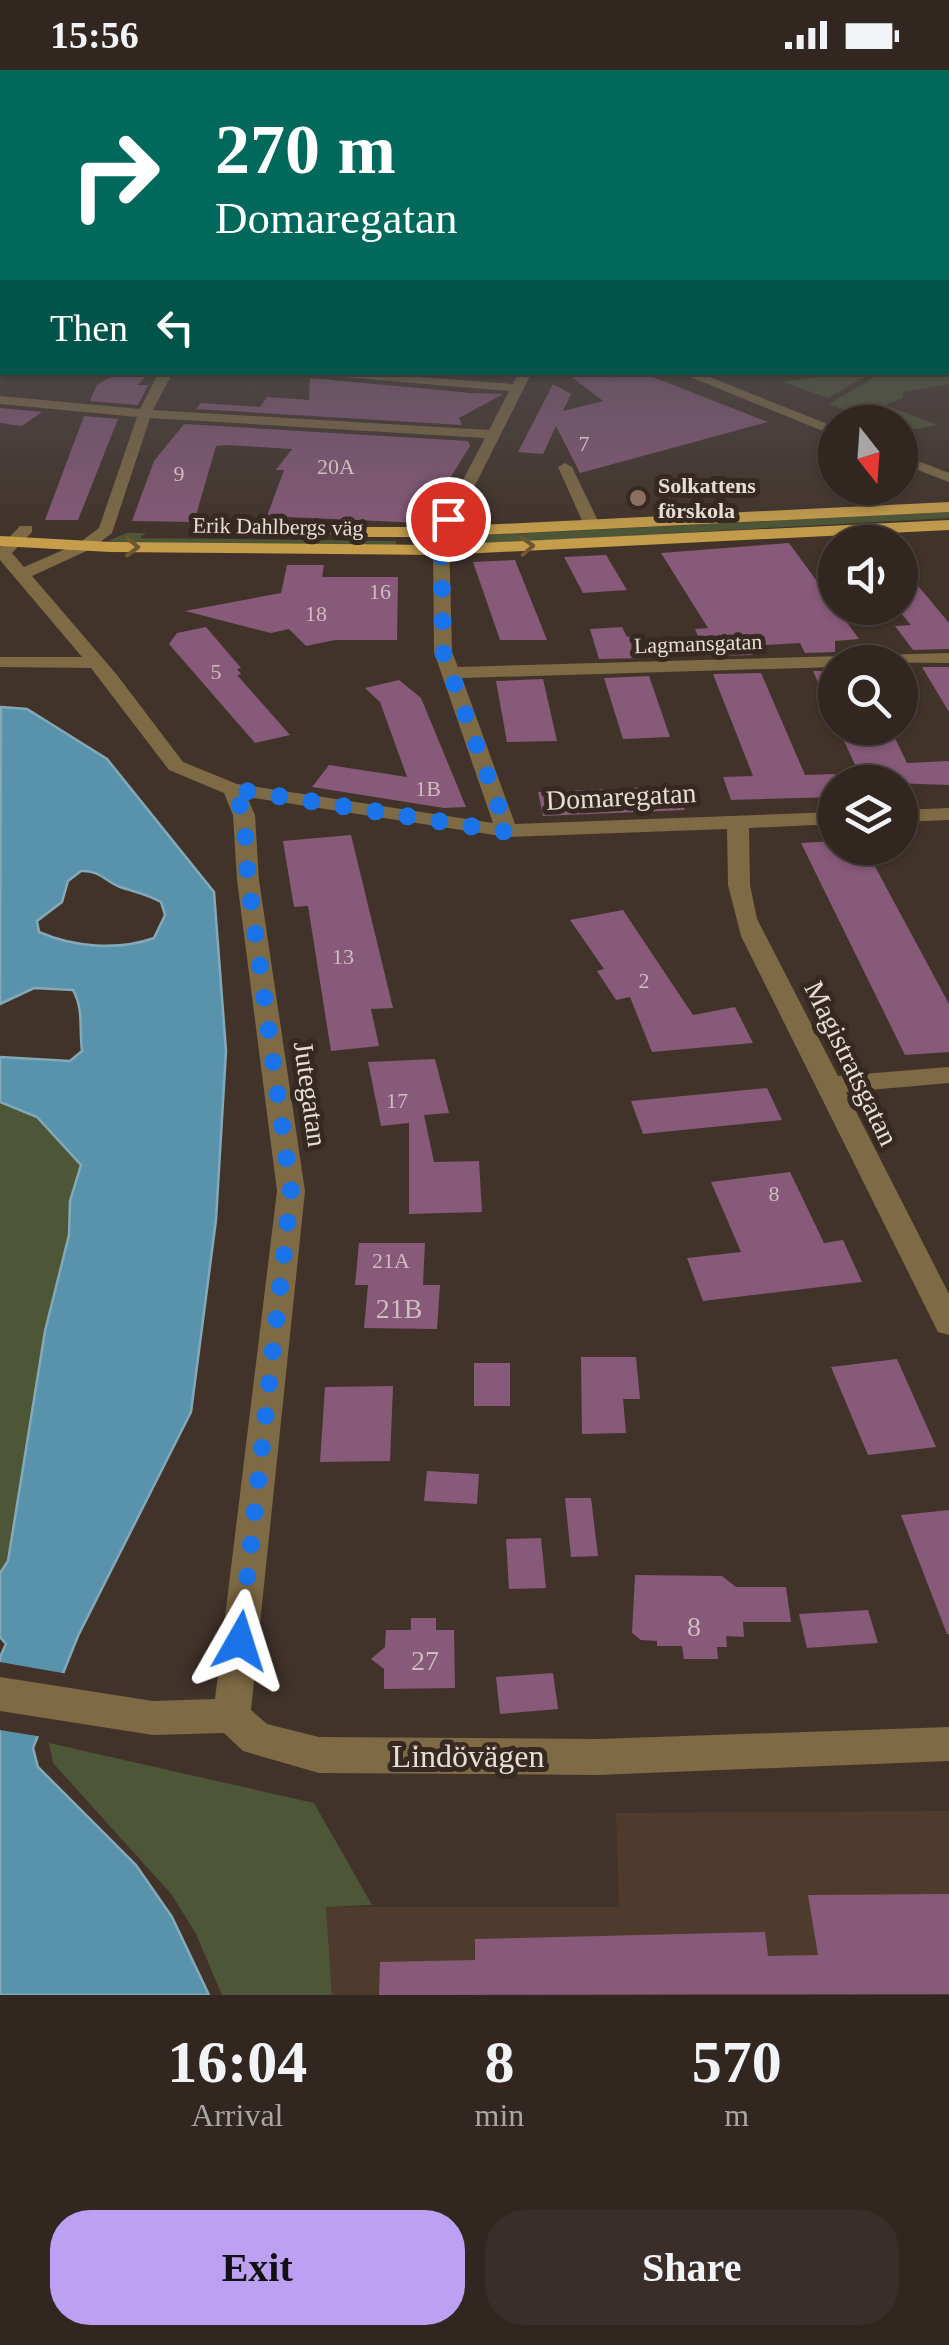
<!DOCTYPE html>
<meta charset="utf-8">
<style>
:root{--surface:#312620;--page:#392e29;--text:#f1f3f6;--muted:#a8a5a5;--line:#4c433e;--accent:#bca0f2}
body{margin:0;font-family:Georgia,serif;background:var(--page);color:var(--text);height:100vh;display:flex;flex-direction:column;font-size:38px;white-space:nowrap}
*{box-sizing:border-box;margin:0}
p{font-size:32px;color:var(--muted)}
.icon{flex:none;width:55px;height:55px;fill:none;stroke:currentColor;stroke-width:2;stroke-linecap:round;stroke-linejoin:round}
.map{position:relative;height:1925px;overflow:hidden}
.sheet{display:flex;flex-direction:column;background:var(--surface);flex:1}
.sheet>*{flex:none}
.hud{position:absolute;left:0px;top:0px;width:950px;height:305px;box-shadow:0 2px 8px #0004,0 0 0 2px var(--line);background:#00695c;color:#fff;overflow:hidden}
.needle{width:65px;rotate:163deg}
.tools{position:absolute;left:818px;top:335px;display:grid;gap:20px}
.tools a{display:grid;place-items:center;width:100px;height:100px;border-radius:50%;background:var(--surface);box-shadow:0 2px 8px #0004,0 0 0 2px var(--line);font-size:50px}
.pin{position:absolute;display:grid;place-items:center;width:85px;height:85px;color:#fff;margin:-42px;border:5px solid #fff;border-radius:50%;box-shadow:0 2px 10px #0007}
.me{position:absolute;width:110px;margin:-55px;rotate:6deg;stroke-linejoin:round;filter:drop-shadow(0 0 8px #0008)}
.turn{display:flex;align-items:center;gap:35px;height:210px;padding:0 50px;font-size:45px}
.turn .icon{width:130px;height:130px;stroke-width:2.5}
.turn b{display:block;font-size:70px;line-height:85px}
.then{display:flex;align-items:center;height:95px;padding:0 50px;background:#0003;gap:20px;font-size:38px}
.eta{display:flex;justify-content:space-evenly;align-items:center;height:170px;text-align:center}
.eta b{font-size:60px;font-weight:700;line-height:70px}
.primary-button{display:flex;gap:20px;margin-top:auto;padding:20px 50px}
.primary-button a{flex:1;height:115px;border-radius:40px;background:var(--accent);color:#111;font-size:40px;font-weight:700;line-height:115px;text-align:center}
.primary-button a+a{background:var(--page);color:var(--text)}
.status{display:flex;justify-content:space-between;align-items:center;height:70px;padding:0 50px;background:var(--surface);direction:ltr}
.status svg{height:28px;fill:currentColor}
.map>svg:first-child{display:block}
.built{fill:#4e3b2e}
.green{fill:#4d5636}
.water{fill:#5993ab;stroke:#83a9b8;stroke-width:2.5;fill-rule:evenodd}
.pier{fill:#41332a}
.building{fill:#865a78}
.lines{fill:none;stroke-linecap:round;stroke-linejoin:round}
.minor{fill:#7e6b45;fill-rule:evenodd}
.major{fill:#c59d4b;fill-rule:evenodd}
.oneway{stroke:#6f5732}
.route{stroke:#1a73e8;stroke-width:18;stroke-dasharray:0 32.4}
.education-dot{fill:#8d6e63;stroke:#362921;stroke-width:4}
.labels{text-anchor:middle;stroke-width:10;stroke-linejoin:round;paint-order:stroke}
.number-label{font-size:22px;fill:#cebcbf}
.far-poi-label{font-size:22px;font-weight:bold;fill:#e6ddd7;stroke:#362921;text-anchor:start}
.far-street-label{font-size:22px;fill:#e6ddd7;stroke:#362921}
.street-label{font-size:28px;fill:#e6ddd7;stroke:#362921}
.near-number-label{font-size:28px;fill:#cebcbf}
.near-street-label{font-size:32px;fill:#e6ddd7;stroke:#362921}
</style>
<div class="status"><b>15:56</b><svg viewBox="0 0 49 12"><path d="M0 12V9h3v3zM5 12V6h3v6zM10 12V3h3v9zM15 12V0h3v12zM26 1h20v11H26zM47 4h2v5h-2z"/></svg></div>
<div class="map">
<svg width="949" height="1925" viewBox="0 0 949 1925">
<rect width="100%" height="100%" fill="#41332a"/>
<!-- built -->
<polygon class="built" points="949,1741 949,1925 332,1925 326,1837 619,1837 616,1743"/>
<!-- green -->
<g class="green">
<polygon points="949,302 949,314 903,322 903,328 885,335 938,355 900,362 900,352 876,352 829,334 881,303"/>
<polygon points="847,303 872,303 828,328 783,312"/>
<polygon points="949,442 949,448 479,474 467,475 466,466"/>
<polygon points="127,463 146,463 140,468 395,471 398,477 98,475"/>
<polygon points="0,1032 37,1047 81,1095 70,1131 69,1165 45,1261 8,1491 0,1503"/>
<polygon points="49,1673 314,1733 372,1835 326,1837 332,1925 222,1925 196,1864 172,1825 53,1693"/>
</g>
<!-- water -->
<path class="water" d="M1,637l26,2 80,50 107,133 12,159 -10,169 -25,192 -113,224 -45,112 5,19 98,98 36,52 37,78h-209v-338l6,-13 -6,-7v-64l8,-12 37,-230 24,-96 1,-34 11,-36 -44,-48 -37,-15v-45l70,4 12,-10c-3,-23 2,-41 -9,-61l-39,-2 -34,16zM81,801c18,-1 24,10 39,16 15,5 27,7 41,15l4,13 -11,23c-36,13 -81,9 -115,-6l-2,-11 25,-19 6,-21z"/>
<!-- pier -->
<polygon class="pier" points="0,1592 68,1604 43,1667 0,1660"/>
<!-- building -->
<g class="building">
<polygon points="119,302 151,302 137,315 148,315 138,335 90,331 97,315"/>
<polygon points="565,302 603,302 610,308 640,302 768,352 580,403 556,356 543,384 518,382 553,314 571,324 563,341 603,331"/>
<polygon points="310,308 471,323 503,324 459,348 462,355 196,339 201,333 260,337 267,327 309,330"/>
<polygon points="0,338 42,342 22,356 0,353"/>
<polygon points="84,346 118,349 78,450 45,450"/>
<polygon points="184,354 468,371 470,376 422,453 267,446 284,400 276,400 292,379 228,375 216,376 194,452 132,451 154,391"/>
<polygon points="789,473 859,569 835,571 835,582 805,583 800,573 749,576 753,585 706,586 695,559 708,558 661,483"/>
<polygon points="606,485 627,520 583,523 564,487"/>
<polygon points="515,490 547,570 500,570 473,492"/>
<polygon points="900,494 949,553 949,579 913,580 895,556 911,555 900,542"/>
<polygon points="287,495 324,495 322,507 398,507 397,570 335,570 306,576 289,559 271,563 185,541 281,523"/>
<polygon points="206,557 241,598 237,599 241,604 237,605 290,665 255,673 169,574 177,563"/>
<polygon points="622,557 627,567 635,566 643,588 599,589 590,559"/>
<polygon points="922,597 949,597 949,642"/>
<polygon points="813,601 835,601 835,650"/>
<polygon points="761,603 805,705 835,704 835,727 731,730 723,707 753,706 713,604"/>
<polygon points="649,606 670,667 623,669 604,608"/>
<polygon points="543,609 557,671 507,672 496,611"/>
<polygon points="399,610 421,628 466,737 444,738 312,717 329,695 407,707 380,632 365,618"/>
<polygon points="838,658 890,658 907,693 949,691 949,715 863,712"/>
<polygon points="676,716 685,740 543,746 538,722"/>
<polygon points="351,765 393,938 371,939 379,976 331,981 308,836 294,837 283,771"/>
<polygon points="835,771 835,778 865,778 949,934 949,982 905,985 801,773"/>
<polygon points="623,840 693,945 735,937 753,973 652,982 630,927 616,930 597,901 604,899 570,850"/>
<polygon points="435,989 449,1043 424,1045 434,1092 479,1091 482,1142 409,1144 409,1053 381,1056 368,992"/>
<polygon points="767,1018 782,1050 643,1064 631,1031"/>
<polygon points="790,1102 824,1173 843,1170 862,1212 703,1231 687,1188 741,1182 711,1112"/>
<polygon points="359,1173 425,1173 423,1215 440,1215 437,1259 364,1258 368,1215 355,1215"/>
<polygon points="581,1287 636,1287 640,1329 623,1329 626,1363 582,1364"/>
<polygon points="897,1289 936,1377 868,1385 831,1297"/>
<rect x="474" y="1293" width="36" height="43"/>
<polygon points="393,1316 390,1391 320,1392 325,1317"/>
<polygon points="427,1401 479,1404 477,1434 424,1431"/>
<polygon points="565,1428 591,1428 598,1486 571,1487"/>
<polygon points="949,1440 949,1564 947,1564 901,1445"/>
<polygon points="541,1468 546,1518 509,1519 506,1469"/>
<polygon points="635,1505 722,1506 736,1517 786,1517 791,1552 743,1552 744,1567 726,1566 727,1577 717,1577 718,1589 684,1589 682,1576 657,1576 657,1571 641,1570 632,1563"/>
<polygon points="868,1540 878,1573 807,1578 799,1544"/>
<polygon points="411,1548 436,1548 436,1560 454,1560 455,1618 384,1619 384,1599 371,1589 385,1577 386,1560 411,1560"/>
<polygon points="553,1603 558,1639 500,1644 496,1607"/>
<polygon points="949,1824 949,1924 379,1925 380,1892 475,1890 475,1869 765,1862 768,1886 818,1885 808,1825"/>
</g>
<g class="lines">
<!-- minor -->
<g class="minor">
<rect x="0" y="211" width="2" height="6"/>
<rect x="948" y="218" width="1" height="8"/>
<polygon points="0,249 2,250 2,256 0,257"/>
<path d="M159,302h14l-20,38 336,20 20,-39 -227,-19h69l162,12 6,-12h13l-83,165 3,115 6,15 491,-14v10l-114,-1v5l-373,11 53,146 320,-12v12l-86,4 1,57 7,34 81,157 111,-9v16l-103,9 103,202v41l-11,-3 -4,-8 -193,-388 -13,-51 -1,-56 -220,8 -260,-40 8,18 4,65 46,311 -54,519 16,14 52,13 278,2 352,-12v34l-352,14 -278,-2 -76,-22 -19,-18 -71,2 -153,-24v-34l153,24 62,-2 62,-508 -40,-311 -4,-65 -9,-22 -55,-23 -78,-102 -91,-1v-10h82l-82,-97v-13l20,-21h12v6l-20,21 12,14 55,-24 20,-15 38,-111 -137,-13v-8l140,13zM150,348l335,20 -52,99 1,115 59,171 -256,-39 -54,-22 -66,-87 -85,-99 59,-27 21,-16z"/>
<polygon points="678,302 697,302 835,357 835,366"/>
<polygon points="900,384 949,403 949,412 900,393"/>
<polygon points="565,393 572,397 600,455 598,458 584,455 558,397"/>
<polygon points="949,738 949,750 900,752 900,740"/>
</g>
<!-- major -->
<g class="major">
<polygon points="949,432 949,442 441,467 335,467 327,462 335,457 441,457"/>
<polygon points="949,450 949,460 441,485 110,482 0,476 0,466 110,472 441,475"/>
</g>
</g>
<!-- one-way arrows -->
<defs><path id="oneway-chevron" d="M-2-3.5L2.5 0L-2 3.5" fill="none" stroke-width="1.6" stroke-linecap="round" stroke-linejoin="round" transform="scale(2.5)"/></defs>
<g class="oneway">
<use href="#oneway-chevron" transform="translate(527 476) rotate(-3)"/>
<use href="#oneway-chevron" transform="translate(132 477) rotate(1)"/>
</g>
<!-- sky -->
<linearGradient id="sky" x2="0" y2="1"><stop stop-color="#241c17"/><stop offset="0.43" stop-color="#545055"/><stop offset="1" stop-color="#545055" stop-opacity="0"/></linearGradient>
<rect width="949" height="470" fill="url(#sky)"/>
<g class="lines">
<!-- route -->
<polyline class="route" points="240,1571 291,1121 248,810 244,745 233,719 508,762 443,582 441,467 448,449"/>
</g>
<!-- markers -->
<circle class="education-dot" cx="638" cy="428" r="10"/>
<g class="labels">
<!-- number labels -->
<g class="number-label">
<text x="584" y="381">7</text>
<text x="336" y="404">20A</text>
<text x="179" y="411">9</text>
<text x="380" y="529">16</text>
<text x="316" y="551">18</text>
<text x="216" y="609">5</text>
<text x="428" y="726">1B</text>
<text x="343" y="894">13</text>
<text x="644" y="918">2</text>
<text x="397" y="1038">17</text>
<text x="774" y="1131">8</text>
<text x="391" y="1198">21A</text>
</g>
<!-- far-poi labels -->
<g class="far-poi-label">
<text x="658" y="423">Solkattens<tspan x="658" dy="25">förskola</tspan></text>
</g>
<!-- far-street labels -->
<g class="far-street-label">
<text transform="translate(278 456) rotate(1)" y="8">Erik Dahlbergs väg</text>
<text transform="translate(698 573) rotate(-2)" y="8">Lagmansgatan</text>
</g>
<!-- street labels -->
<g class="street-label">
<text transform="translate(621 726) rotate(-3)" y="10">Domaregatan</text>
<text transform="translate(852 993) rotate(64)" y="10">Magistratsgatan</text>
<text transform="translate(311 1024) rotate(82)" y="10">Jutegatan</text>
</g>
<!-- near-number labels -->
<g class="near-number-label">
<text x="399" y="1248">21B</text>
<text x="694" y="1566">8</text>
<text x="425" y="1600">27</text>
</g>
<!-- near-street labels -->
<g class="near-street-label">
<text x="468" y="1697">Lindövägen</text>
</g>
</g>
</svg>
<div class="tools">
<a><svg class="needle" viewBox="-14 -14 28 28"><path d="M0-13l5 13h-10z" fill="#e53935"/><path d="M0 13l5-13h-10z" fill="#a8a5a5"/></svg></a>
<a><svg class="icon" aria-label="sound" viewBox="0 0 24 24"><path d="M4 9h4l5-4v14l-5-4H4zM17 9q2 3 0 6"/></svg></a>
<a><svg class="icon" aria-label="search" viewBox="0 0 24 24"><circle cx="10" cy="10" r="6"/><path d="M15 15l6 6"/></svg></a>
<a><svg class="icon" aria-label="layers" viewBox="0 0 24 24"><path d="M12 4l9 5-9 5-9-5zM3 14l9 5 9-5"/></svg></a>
</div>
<div class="pin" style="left:448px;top:449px;background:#d93025"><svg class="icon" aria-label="arrive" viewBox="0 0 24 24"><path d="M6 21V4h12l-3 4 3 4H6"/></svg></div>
<svg class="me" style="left:240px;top:1571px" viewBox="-20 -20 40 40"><path d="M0-17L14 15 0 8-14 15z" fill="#1a73e8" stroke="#fff" stroke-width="4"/></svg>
<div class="hud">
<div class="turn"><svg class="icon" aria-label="right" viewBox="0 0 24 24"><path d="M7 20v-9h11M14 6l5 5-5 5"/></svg><div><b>270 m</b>Domaregatan</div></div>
<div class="then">Then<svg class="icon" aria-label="left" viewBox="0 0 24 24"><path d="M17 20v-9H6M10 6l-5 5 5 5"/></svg></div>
</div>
</div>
<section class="sheet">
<div class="eta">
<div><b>16:04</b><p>Arrival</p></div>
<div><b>8</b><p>min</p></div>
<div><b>570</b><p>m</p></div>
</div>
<div class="primary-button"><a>Exit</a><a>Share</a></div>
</section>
